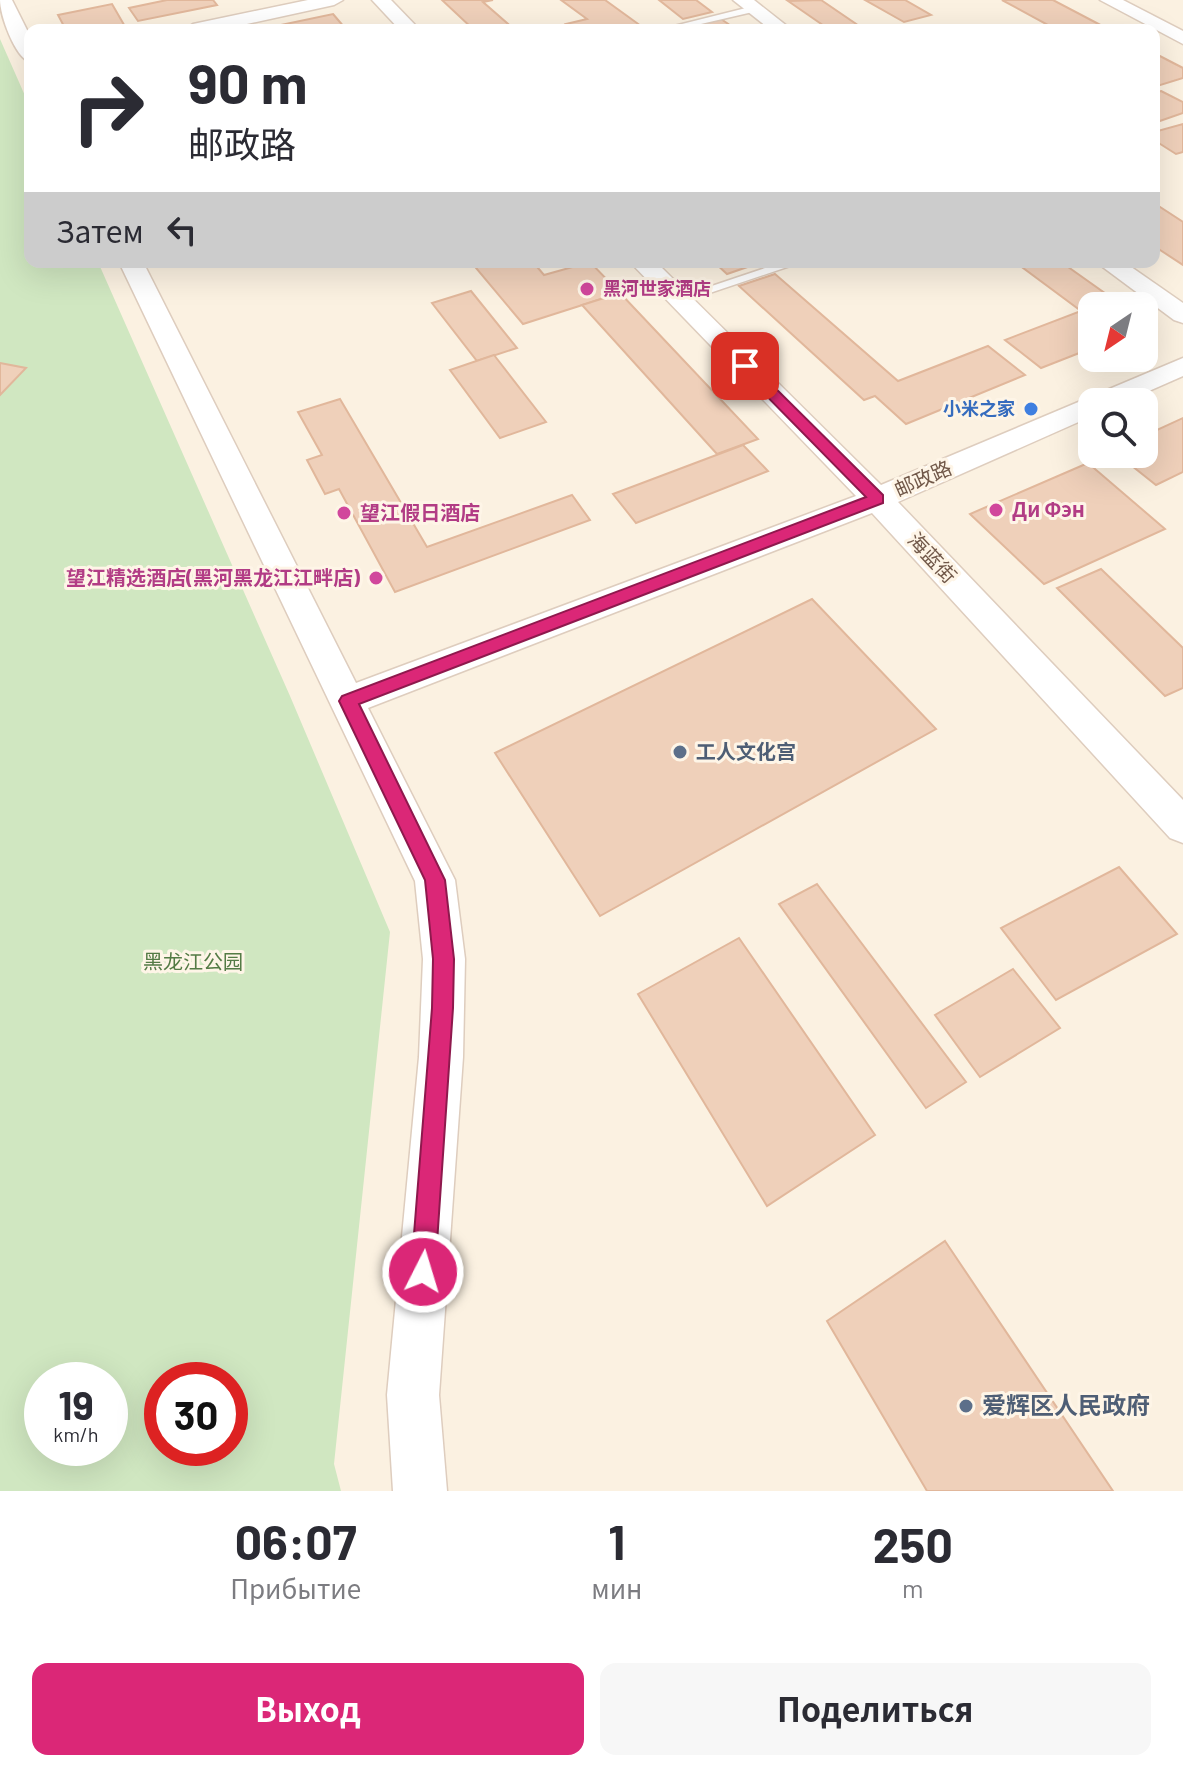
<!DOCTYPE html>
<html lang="ru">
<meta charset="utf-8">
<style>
:root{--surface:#fff;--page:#f7f7f7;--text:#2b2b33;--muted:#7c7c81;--accent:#db2777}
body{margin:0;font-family:Barlow,"Noto Sans SC",sans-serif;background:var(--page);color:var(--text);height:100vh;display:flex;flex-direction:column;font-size:30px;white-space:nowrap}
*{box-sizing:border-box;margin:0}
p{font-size:26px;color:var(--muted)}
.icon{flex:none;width:44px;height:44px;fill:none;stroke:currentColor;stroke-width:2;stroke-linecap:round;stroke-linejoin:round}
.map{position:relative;height:1491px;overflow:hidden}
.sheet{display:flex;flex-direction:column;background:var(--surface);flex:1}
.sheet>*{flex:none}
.guide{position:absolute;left:24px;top:24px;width:1136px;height:244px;border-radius:16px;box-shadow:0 8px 32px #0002;background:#fff;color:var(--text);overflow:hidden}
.needle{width:52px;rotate:215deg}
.tools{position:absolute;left:1078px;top:292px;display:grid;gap:16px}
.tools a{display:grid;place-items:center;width:80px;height:80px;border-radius:16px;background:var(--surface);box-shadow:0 8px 32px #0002;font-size:40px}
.speed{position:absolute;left:24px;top:1362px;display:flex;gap:16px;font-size:40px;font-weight:700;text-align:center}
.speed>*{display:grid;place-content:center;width:104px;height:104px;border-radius:50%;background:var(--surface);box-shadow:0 8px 32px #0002;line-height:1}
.speed small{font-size:20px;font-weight:400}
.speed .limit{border:12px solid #d22;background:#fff;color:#111}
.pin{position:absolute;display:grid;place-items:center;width:68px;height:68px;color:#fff;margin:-34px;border-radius:16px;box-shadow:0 4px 12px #0006}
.me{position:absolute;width:88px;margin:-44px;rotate:5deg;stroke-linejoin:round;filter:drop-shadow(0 0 6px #0008)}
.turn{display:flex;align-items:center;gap:28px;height:168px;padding:0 32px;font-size:36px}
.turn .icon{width:104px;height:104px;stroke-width:2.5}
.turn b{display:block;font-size:56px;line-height:68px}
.then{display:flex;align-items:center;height:76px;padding:0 32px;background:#0003;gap:16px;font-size:30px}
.eta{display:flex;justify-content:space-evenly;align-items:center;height:136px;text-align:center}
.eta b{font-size:48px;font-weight:700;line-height:56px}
.button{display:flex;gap:16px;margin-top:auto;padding:16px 32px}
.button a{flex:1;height:92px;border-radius:16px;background:var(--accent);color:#fff;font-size:32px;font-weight:700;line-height:92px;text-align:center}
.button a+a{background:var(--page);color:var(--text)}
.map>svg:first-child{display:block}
.green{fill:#d0e7c1;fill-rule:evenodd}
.building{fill:#efd0ba;stroke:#e1b79b;stroke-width:2}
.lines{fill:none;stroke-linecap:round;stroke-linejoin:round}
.lane-casing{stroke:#decdbe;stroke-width:3}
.street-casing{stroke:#decdbe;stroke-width:3}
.lane{fill:#fff;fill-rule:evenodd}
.street{fill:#fff;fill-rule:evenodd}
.route{fill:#db2777;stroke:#8e194d;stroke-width:2}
.hotel-dot{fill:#d1479c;stroke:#fef5e7;stroke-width:3}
.shop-dot{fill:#3f7fe0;stroke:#fef5e7;stroke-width:3}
.service-dot{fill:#5c6f8a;stroke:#fef5e7;stroke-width:3}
.labels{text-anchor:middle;stroke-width:6;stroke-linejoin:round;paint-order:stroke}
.far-hotel-label{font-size:18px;font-weight:bold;fill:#b23c85;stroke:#fef5e7;text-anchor:start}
.far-shop-label{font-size:18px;font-weight:bold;fill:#366cbe;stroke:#fef5e7;text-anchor:end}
.street-label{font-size:20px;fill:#715849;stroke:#fef5e7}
.hotel-label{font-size:20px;font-weight:bold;fill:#b23c85;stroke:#fef5e7;text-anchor:start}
.service-label{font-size:20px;font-weight:bold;fill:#4e5e75;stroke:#fef5e7;text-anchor:start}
.park-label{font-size:20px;fill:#547b45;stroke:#fef5e7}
.near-service-label{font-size:24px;font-weight:bold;fill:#4e5e75;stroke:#fef5e7;text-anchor:start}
</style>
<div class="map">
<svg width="1183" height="1491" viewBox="0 0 1183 1491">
<rect width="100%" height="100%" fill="#fbf1e1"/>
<!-- green -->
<path class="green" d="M0,39l30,68v155h68l192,434 100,236 -56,532 7,27h-341zM42,1380h68v68h-68zM162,1380h68v68h-68z"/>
<!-- building -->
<g class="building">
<polygon points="167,0 213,0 217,5 138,21 129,8"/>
<polygon points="442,0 493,0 483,2 515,30 474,30"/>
<polygon points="561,0 605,0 641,26 626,30 574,30 566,24 587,19"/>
<polygon points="659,0 696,0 712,12 683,19"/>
<polygon points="821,0 865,30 830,30 788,1"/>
<polygon points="865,0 905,0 931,15 904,22"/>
<polygon points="1002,0 1053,0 1110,30 1057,30"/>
<polygon points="112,4 127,30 66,30 58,15"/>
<polygon points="333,14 345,28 257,30"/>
<polygon points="721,19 737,30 697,30 691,26"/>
<polygon points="1154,53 1183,68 1183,78 1154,87"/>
<polygon points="1161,91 1183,102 1183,113 1154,123 1154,93"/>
<polygon points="1183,124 1183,152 1176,154 1154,140 1154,132"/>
<polygon points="1154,203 1183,222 1183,265 1154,246"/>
<polygon points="471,262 533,262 544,275 590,262 620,293 523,324"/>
<polygon points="714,262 762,262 727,274"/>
<polygon points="1015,262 1061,262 1116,301 1092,306 1092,348 1041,368 1005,340 1081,311"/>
<polygon points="775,274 898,381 988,346 1025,375 906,424 875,396 864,400 739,286"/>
<polygon points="471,291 517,348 477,361 432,303"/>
<polygon points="620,293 758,439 717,454 582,305"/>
<polygon points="494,355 546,422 500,438 450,370"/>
<polygon points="0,363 26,368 0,395"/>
<polygon points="340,399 427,547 572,495 590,520 395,592 339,489 325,494 307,460 322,455 298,412"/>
<polygon points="1183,418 1183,472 1156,485 1117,454 1144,454 1144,436"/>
<polygon points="743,445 768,471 636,523 613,494"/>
<polygon points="1088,463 1165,529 1044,584 970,514"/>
<polygon points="1101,569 1183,648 1183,688 1165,696 1057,588"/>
<polygon points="812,599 936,729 600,916 495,753"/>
<polygon points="1119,867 1177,934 1056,1000 1001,928"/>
<polygon points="817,884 966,1082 926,1108 779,904"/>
<polygon points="739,938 875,1135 767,1206 638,994"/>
<polygon points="1013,969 1060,1028 980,1077 935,1015"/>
<polygon points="945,1241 1113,1491 927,1491 827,1321"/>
</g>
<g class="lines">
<!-- lane casing -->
<g class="lane-casing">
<g id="lane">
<polygon points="754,6 757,11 675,30 658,30"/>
<polygon points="783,262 802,262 683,302 673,299"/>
</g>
</g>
<!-- street casing -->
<g class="street-casing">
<g id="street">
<path d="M0,0h12l18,36v26c-15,-4 -30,-47 -30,-62z"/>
<polygon points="308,0 343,0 334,5 219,30 184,30 193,24"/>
<polygon points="372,0 391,0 420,30 400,30"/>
<polygon points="733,0 754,0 792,30 771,30"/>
<polygon points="1100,0 1123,0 1183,31 1183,44"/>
<polygon points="119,262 143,262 356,683 856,496 630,262 656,262 881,485 1183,358 1183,376 1124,402 1092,402 1092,416 898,502 1183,800 1183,843 1170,838 872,513 368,708 455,880 465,959 463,1057 439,1395 447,1491 393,1491 387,1395 419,1057 423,959 415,881"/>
<polygon points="1096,262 1124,262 1183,303 1183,323 1174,320"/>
</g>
</g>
<!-- lane -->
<use href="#lane" class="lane"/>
<!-- street -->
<use href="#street" class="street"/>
</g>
<!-- route -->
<polygon class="route" points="745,362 750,363 883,495 883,503 359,704 445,880 454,959 453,1008 435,1272 431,1281 423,1284 414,1281 411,1272 432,1008 433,959 425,880 339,701 342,696 866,497 740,369 740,363"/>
<!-- markers -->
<g class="hotel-dot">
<circle cx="587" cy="289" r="8"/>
<circle cx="996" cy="510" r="8"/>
<circle cx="344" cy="513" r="8"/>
<circle cx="376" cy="578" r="8"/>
</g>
<circle class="shop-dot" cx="1031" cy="409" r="8"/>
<g class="service-dot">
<circle cx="680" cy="752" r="8"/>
<circle cx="966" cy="1406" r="8"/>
</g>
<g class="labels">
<!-- far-hotel labels -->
<g class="far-hotel-label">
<text x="603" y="295">黑河世家酒店</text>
</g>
<!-- far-shop labels -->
<g class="far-shop-label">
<text x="1015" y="415">小米之家</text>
</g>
<!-- street labels -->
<g class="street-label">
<text transform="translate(923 479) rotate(-24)" y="7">邮政路</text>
<text transform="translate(932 558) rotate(47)" y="7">海蓝街</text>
</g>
<!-- hotel labels -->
<g class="hotel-label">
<text x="1012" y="517">Ди Фэн</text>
<text x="360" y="520">望江假日酒店</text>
<text x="360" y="585" text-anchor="end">望江精选酒店(黑河黑龙江江畔店)</text>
</g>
<!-- service labels -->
<g class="service-label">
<text x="696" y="759">工人文化宫</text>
</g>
<!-- park labels -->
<g class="park-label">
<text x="193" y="969">黑龙江公园</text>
</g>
<!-- near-service labels -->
<g class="near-service-label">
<text x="982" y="1414">爱辉区人民政府</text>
</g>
</g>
</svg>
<div class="tools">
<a><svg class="needle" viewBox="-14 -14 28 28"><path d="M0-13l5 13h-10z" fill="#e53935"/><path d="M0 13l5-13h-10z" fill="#7c7c81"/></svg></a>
<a><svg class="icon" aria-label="search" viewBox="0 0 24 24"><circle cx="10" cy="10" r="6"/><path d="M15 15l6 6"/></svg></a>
</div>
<div class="speed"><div>19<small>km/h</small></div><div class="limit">30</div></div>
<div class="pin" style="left:745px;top:366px;background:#d93025"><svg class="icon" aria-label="arrive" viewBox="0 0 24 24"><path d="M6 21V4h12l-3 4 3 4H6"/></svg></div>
<svg class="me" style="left:423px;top:1272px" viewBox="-20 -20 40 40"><circle r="17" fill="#db2777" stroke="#fff" stroke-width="3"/><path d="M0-11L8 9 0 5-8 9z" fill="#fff"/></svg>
<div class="guide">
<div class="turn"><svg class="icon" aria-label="right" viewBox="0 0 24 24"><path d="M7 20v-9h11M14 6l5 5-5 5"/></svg><div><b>90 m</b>邮政路</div></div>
<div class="then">Затем<svg class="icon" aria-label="left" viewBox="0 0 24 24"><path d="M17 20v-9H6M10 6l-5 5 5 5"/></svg></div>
</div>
</div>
<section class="sheet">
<div class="eta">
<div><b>06:07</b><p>Прибытие</p></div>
<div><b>1</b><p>мин</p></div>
<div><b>250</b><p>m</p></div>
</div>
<div class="button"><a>Выход</a><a>Поделиться</a></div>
</section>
